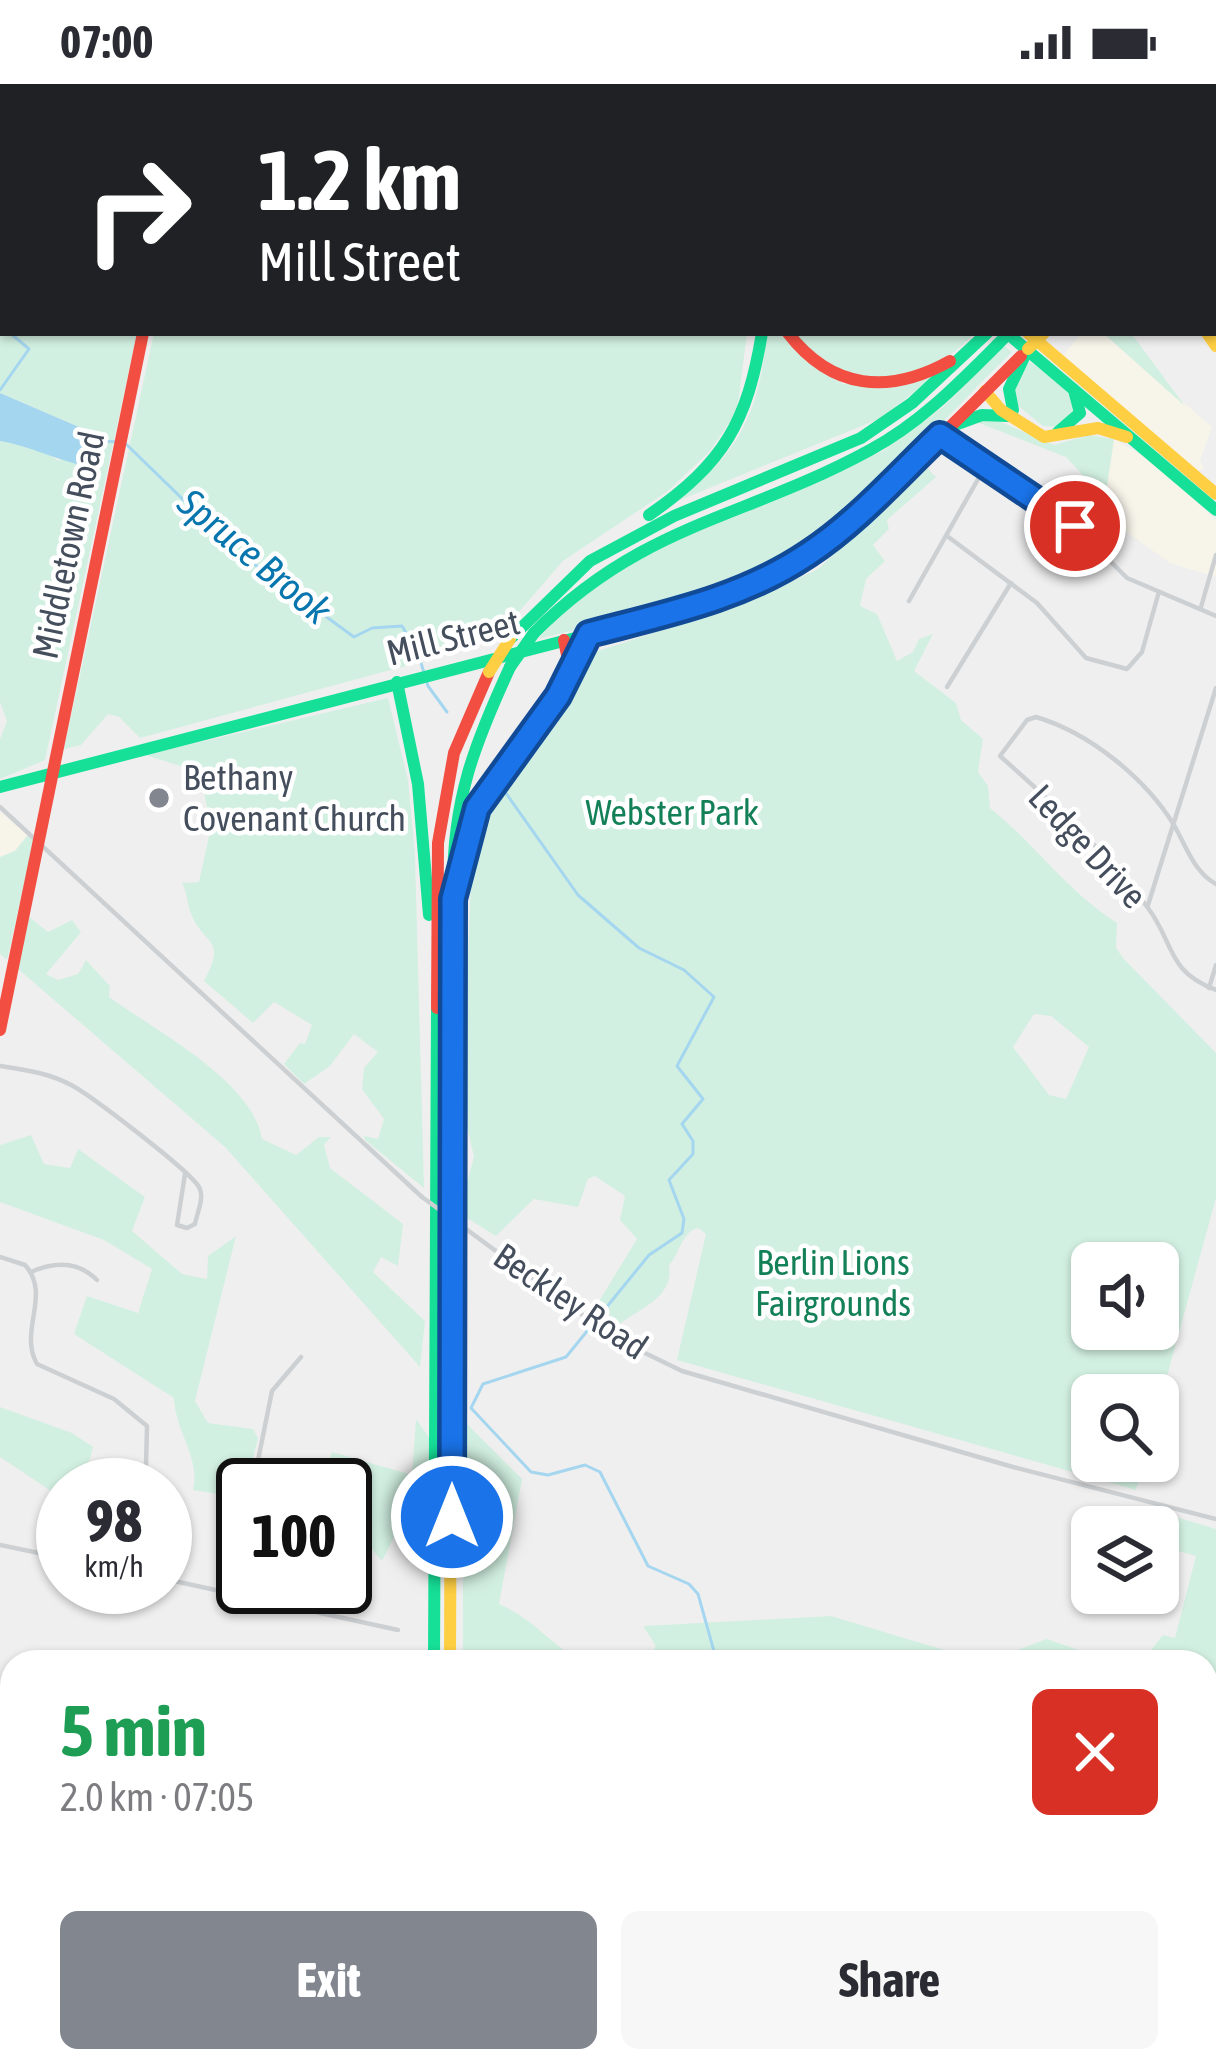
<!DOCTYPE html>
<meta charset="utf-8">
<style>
:root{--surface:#fff;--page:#f7f7f7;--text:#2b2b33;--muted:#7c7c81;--accent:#81868f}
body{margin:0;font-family:"Asap Condensed",sans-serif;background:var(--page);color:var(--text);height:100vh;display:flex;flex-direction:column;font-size:45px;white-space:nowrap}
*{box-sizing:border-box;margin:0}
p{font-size:39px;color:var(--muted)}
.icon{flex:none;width:66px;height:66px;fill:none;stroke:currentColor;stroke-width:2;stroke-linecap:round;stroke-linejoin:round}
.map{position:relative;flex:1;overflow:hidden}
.sheet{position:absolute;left:0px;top:1566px;width:1218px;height:423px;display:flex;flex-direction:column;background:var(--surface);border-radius:36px 36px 0 0;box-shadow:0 3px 9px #0004}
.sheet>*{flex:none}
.guide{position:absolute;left:0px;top:0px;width:1218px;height:252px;box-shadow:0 3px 9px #0004;background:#202124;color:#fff;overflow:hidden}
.controls{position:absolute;left:1071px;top:1158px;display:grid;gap:24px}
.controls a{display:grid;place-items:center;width:108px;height:108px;border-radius:18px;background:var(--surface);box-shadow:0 3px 9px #0004;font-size:60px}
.speed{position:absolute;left:36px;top:1374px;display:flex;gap:24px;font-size:60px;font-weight:700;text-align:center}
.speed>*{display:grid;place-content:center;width:156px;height:156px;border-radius:50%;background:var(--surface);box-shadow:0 3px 9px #0004;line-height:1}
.speed small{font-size:30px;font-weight:400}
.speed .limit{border:6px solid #111;border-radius:18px;background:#fff;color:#111}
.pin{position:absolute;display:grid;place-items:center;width:102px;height:102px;color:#fff;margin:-51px;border:6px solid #fff;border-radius:50%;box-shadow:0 3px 12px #0007}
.me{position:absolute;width:132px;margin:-66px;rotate:0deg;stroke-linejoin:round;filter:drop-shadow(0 0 9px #0008)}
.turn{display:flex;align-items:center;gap:42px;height:252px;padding:0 60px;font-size:54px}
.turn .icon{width:156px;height:156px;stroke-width:2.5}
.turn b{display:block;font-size:84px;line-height:102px}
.round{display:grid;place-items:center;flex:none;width:126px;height:126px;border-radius:18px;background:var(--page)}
.overview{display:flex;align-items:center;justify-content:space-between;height:204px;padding:0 60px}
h1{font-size:72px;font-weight:700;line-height:90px;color:#1e9e55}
.action{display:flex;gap:24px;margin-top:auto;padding:24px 60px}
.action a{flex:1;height:138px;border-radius:18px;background:var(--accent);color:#fff;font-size:48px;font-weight:700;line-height:138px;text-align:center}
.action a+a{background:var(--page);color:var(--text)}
.status{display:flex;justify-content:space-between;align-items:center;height:84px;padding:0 60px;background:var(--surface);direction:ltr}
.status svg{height:33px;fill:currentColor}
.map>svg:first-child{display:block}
.commercial{fill:#f7f4ea}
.green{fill:#d2f0e1;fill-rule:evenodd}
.water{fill:#a5d6ef}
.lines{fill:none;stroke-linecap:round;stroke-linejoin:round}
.stream{stroke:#a5d6ef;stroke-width:3}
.river{stroke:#a5d6ef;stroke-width:9}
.street{stroke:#cdd0d3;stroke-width:4.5}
.fast{stroke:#16e098;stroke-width:12}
.slow{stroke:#ffcf43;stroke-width:12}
.jam{stroke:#f24e42;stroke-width:12}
.street-bridge{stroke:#cdd0d3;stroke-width:4.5}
.fast-bridge{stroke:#16e098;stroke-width:12}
.slow-bridge{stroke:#ffcf43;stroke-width:12}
.route-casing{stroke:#114b97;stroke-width:30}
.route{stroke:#1a73e8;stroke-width:21}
.poi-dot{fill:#81868f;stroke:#fff;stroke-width:4.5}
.labels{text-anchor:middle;stroke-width:9;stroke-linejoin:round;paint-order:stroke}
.street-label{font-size:36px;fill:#454e5c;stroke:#fff}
.poi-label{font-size:36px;fill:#454e5c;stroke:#fff;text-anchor:start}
.park-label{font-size:36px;fill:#138057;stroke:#fff}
.water-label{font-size:39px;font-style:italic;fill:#0776ae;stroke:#fff}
</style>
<div class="status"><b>07:00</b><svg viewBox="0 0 49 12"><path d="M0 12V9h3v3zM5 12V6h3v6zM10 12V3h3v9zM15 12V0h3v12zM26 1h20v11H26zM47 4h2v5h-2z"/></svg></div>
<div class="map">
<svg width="1216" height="1988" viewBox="0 0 1216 1988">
<rect width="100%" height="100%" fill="#f0efef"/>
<!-- commercial -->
<g class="commercial">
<polygon points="1082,249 1103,249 1212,343 1200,377 1204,385 1197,387 1062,272"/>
<polygon points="1114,355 1153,378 1216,436 1216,493 1170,479 1121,444 1126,434 1105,415"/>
<polygon points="0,728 28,751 15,767 0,773"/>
</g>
<!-- green -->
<g class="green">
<polygon points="0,0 15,3 3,3 3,249 137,249 45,676 0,695 0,655 7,637 0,618 0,357 36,362 59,377 86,346 0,309"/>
<polygon points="261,0 600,0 605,3 263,3"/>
<polygon points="154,249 747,249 737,327 710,367 668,407 563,477 499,551 476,545 457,568 140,654 119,633 108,630 81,661 64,665"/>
<path d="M767,249h17l59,51 91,-7 -55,42 -209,85c68,-47 89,-89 97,-171z"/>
<path d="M794,249h181c-60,61 -124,66 -181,0z"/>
<polygon points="1103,249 1131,249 1185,322"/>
<path d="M1004,262l8,6c-67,64 -150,165 -230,210 -71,40 -165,57 -244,77l38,-41 72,-51 235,-96 60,-44z"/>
<polygon points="1030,278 1066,304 1077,325 1061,343 1043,342 1012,317 1018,291"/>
<polygon points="994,335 1054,361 1089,351 1114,355 1105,415 1066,373 974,337"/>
<path d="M927,384l9,9 -49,43 2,9 -16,16 12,16 -19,18 -6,27 17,8 20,47 16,-9 6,-13 14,-5 -19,37 42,32 5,17 22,19 -5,33 10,14 2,22c45,36 77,83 127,115l-1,25 7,10 93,95v145l-58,211v-14h-66v66h52l-8,29 -459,-130 29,-126 -8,-6c-16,3 -18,26 -29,37 6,35 -35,45 -53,62l-23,-16 44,-72 -17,-19 5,-24 -30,-20 -7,3 -10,28 -44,-8 -38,37 -29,-18 -2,-29 9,-32 -12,-52 10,-249 20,-63 58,-73 39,-66 159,-52 70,-33zM1034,930l17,2 38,31 -23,52 -17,-4 -36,-48zM1092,1179h66v66h-66z"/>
<path d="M388,614l20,82 7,75 9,333 -59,-48 -1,-4 14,3 6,-20 -22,-30 2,-21 14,-16 -24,-18 -24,32 -26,18 -20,-20 16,-21 5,1 7,-19 -38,-23 -21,21 -49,-42c24,-45 -1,-34 -14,-70 -3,-9 -3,-18 -8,-28l17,-1 12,-55 -11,-55 -55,-17z"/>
<polygon points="28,751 34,756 7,876 0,870 0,773 15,767"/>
<path d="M27,831l21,17 24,-12 9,12 -35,42 12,6 20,-6 8,-14 24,26 -1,11c47,34 144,84 153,142l34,16 23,-18h12l-7,8 6,23 73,56 -5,42 -17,-9 -8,15 52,49 -5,46 -195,-220 -207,-178z"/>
<path d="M31,1051l13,29 26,4 8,-19 67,48 -13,34 50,43 25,5 1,-23 28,-20 -41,165 13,22 45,6 5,9 -15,60 -50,-8c8,-31 -18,-59 -19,-92l-100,-64 13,-38 51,17 14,-44 -48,-29 -104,-38v-57z"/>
<polygon points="0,1323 72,1349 93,1363 83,1401 63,1401 63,1415 0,1373"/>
<polygon points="416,1335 431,1356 425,1434 402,1437 382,1477 345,1434 345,1401 320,1401 332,1368 412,1391"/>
<path d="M463,1336l59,59 -23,125c31,13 52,39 81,58h-117z"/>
<polygon points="1169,1431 1216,1445 1216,1785 1206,1789 1206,1578 1128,1578 1143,1576 1163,1551 1175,1554 1196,1472 1160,1462"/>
<polygon points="831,1532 954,1569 945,1578 647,1578 656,1562 643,1542"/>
<polygon points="1047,1555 1098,1573 1093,1578 985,1578"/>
<polygon points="0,1970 12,1970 12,1977 301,1977 296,1988 0,1988"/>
<polygon points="347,1977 529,1977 527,1988 336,1988"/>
<polygon points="622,1977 692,1977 688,1988 630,1988"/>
<polygon points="924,1977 1021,1977 1029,1988 946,1988"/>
</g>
<!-- water -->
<path class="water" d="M0,309l86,37 9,9 -9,27c-31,-6 -55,-20 -86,-25z"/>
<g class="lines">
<!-- stream -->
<g class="stream">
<polyline points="0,243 3,245"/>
<polyline points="0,306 29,265 10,249"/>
<polyline points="94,356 116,358"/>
<polyline points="126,360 236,467 354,553 372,544 402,542 418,569 428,602 447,628"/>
<polyline points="503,705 578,811 639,864 684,886 714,913 677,982 703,1015 682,1040 693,1057 693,1070 669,1096 684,1135 682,1149 649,1171 566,1273 483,1300 471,1324 531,1388 548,1391 585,1381 600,1388 648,1482 689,1500 698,1510 717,1578"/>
</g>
<!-- river -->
<g class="river">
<polyline points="0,1709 12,1709"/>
<polyline points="610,1977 619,1988"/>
</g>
<!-- street -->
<g class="street">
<polyline points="79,0 85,3"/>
<polyline points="940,351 1075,442 1127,494 1216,532"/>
<polyline points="947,452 1037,519 1086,574 1127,585 1142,568 1158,511"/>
<polyline points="909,517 986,381"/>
<polyline points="1201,523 1216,471"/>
<polyline points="947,603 1011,499"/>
<polyline points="0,723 422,1113"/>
<path d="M1216,800c-22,-12 -30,-38 -42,-59 -29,-47 -84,-92 -138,-108l-9,3 -27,36c52,46 107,97 148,152 27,36 18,63 68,82"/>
<polyline points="1148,821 1216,604"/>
<polyline points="1209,904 1216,881"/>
<path d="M0,982c26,4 50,7 73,20 21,12 116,84 126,101 6,10 -2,26 -4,37l-8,4 -10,-3 8,-51"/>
<polyline points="466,1145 614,1254 682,1287 1013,1383 1216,1435"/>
<path d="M0,1173l25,8c27,30 -7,66 12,99l77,35 33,27 -1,40 -15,19"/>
<path d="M31,1188c23,-10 47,-11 66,8"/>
<polyline points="253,1401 272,1307 301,1273"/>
<polyline points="0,1461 63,1474"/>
<polyline points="165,1495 398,1546"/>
<polyline points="232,1508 243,1451"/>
<polyline points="1216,1875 1216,1922"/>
</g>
<!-- fast -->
<g class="fast">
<polyline points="200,3 201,0"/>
<polyline points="1215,165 1216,165"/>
<polyline points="1007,249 1216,426"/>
<polyline points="1013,326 1009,305 1028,265"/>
<polyline points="949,343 982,331 1007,332"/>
<polyline points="1058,348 1080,329 1074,306"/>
<path d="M649,431c75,-52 98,-92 113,-182"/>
<path d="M534,549c109,-110 210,-114 336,-183 49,-26 88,-66 127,-105"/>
<polyline points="510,555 590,477 674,432 861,354 912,319 987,249"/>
<polyline points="397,598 418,700 429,831"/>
<polyline points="0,703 637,538"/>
<polyline points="459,781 484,710 558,612 589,550"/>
<path d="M453,802c0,-87 21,-141 57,-219"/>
<polyline points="434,1578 437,924"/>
</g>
<!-- slow -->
<g class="slow">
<polyline points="609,0 614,3"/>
<polyline points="631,0 635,3"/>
<polyline points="1154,3 1155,0"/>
<polyline points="1215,37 1216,36"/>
<polyline points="1215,68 1216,67"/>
<polyline points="1028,249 1216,410"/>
<polyline points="1207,249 1216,262"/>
<polyline points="985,307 1001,326 1044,353 1098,344 1127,353"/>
<polyline points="450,1578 453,802"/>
<polyline points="304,1988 310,1977"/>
<polyline points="322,1988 328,1977"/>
</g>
<!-- jam -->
<g class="jam">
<polyline points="1015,0 1018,3"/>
<polyline points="1215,58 1216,57"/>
<path d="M788,249c44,57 101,62 162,28"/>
<path d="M637,538c173,-45 262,-144 384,-266"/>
<polyline points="564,556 570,586"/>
<polyline points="437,924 438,759 454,669 489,588"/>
<polyline points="0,946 143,249"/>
</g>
<!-- street-bridge -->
<polyline class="street-bridge" points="422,1113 466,1145"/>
<!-- fast-bridge -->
<g class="fast-bridge">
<polyline points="997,261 1009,249"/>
<polyline points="510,583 534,549"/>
</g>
<!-- slow-bridge -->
<g class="slow-bridge">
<polyline points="1028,265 1044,249"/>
<polyline points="489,588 510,555"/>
</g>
</g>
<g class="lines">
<!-- route casing -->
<g class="route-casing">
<path id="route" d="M452,1433l1,-618 24,-91 81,-112 31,-62c76,-20 152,-35 219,-80 49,-32 90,-79 132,-119l135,91"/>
</g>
<!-- route -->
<use href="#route" class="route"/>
</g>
<!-- markers -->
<circle class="poi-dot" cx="159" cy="714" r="12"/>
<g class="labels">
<!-- street labels -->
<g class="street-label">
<text transform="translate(68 461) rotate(-78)" y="13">Middletown Road</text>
<text transform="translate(453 553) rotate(-14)" y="13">Mill Street</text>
<text transform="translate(1088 762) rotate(47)" y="13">Ledge Drive</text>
<text transform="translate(571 1217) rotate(34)" y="13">Beckley Road</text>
</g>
<!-- poi labels -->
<g class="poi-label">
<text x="183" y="706">Bethany<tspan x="183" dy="41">Covenant Church</tspan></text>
</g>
<!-- park labels -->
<g class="park-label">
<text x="672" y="741">Webster Park</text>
<text x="833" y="1191">Berlin Lions<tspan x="833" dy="41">Fairgrounds</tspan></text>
</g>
<!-- water labels -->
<g class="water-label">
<text transform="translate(255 472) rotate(40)" y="14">Spruce Brook</text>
</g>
</g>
</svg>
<div class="controls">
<a><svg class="icon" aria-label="sound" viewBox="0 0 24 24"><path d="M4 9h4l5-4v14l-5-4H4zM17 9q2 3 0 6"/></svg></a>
<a><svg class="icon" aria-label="search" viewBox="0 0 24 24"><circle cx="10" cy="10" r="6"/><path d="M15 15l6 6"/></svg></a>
<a><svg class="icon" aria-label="layers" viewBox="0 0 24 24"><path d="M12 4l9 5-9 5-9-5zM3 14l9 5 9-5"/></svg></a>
</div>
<div class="speed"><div>98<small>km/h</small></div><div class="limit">100</div></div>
<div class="pin" style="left:1075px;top:442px;background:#d93025"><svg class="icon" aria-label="arrive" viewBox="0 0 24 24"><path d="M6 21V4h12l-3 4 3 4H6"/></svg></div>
<svg class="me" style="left:452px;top:1433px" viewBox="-20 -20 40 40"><circle r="17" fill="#1a73e8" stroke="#fff" stroke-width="3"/><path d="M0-11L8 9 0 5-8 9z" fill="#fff"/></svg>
<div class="guide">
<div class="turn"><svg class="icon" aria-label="right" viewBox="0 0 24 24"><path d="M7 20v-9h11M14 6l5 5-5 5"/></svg><div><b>1.2 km</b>Mill Street</div></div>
</div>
<section class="sheet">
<div class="overview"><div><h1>5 min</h1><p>2.0 km · 07:05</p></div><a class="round" style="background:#d93025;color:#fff"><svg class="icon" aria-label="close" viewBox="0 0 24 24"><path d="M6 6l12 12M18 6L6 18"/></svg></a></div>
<div class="action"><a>Exit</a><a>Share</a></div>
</section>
</div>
